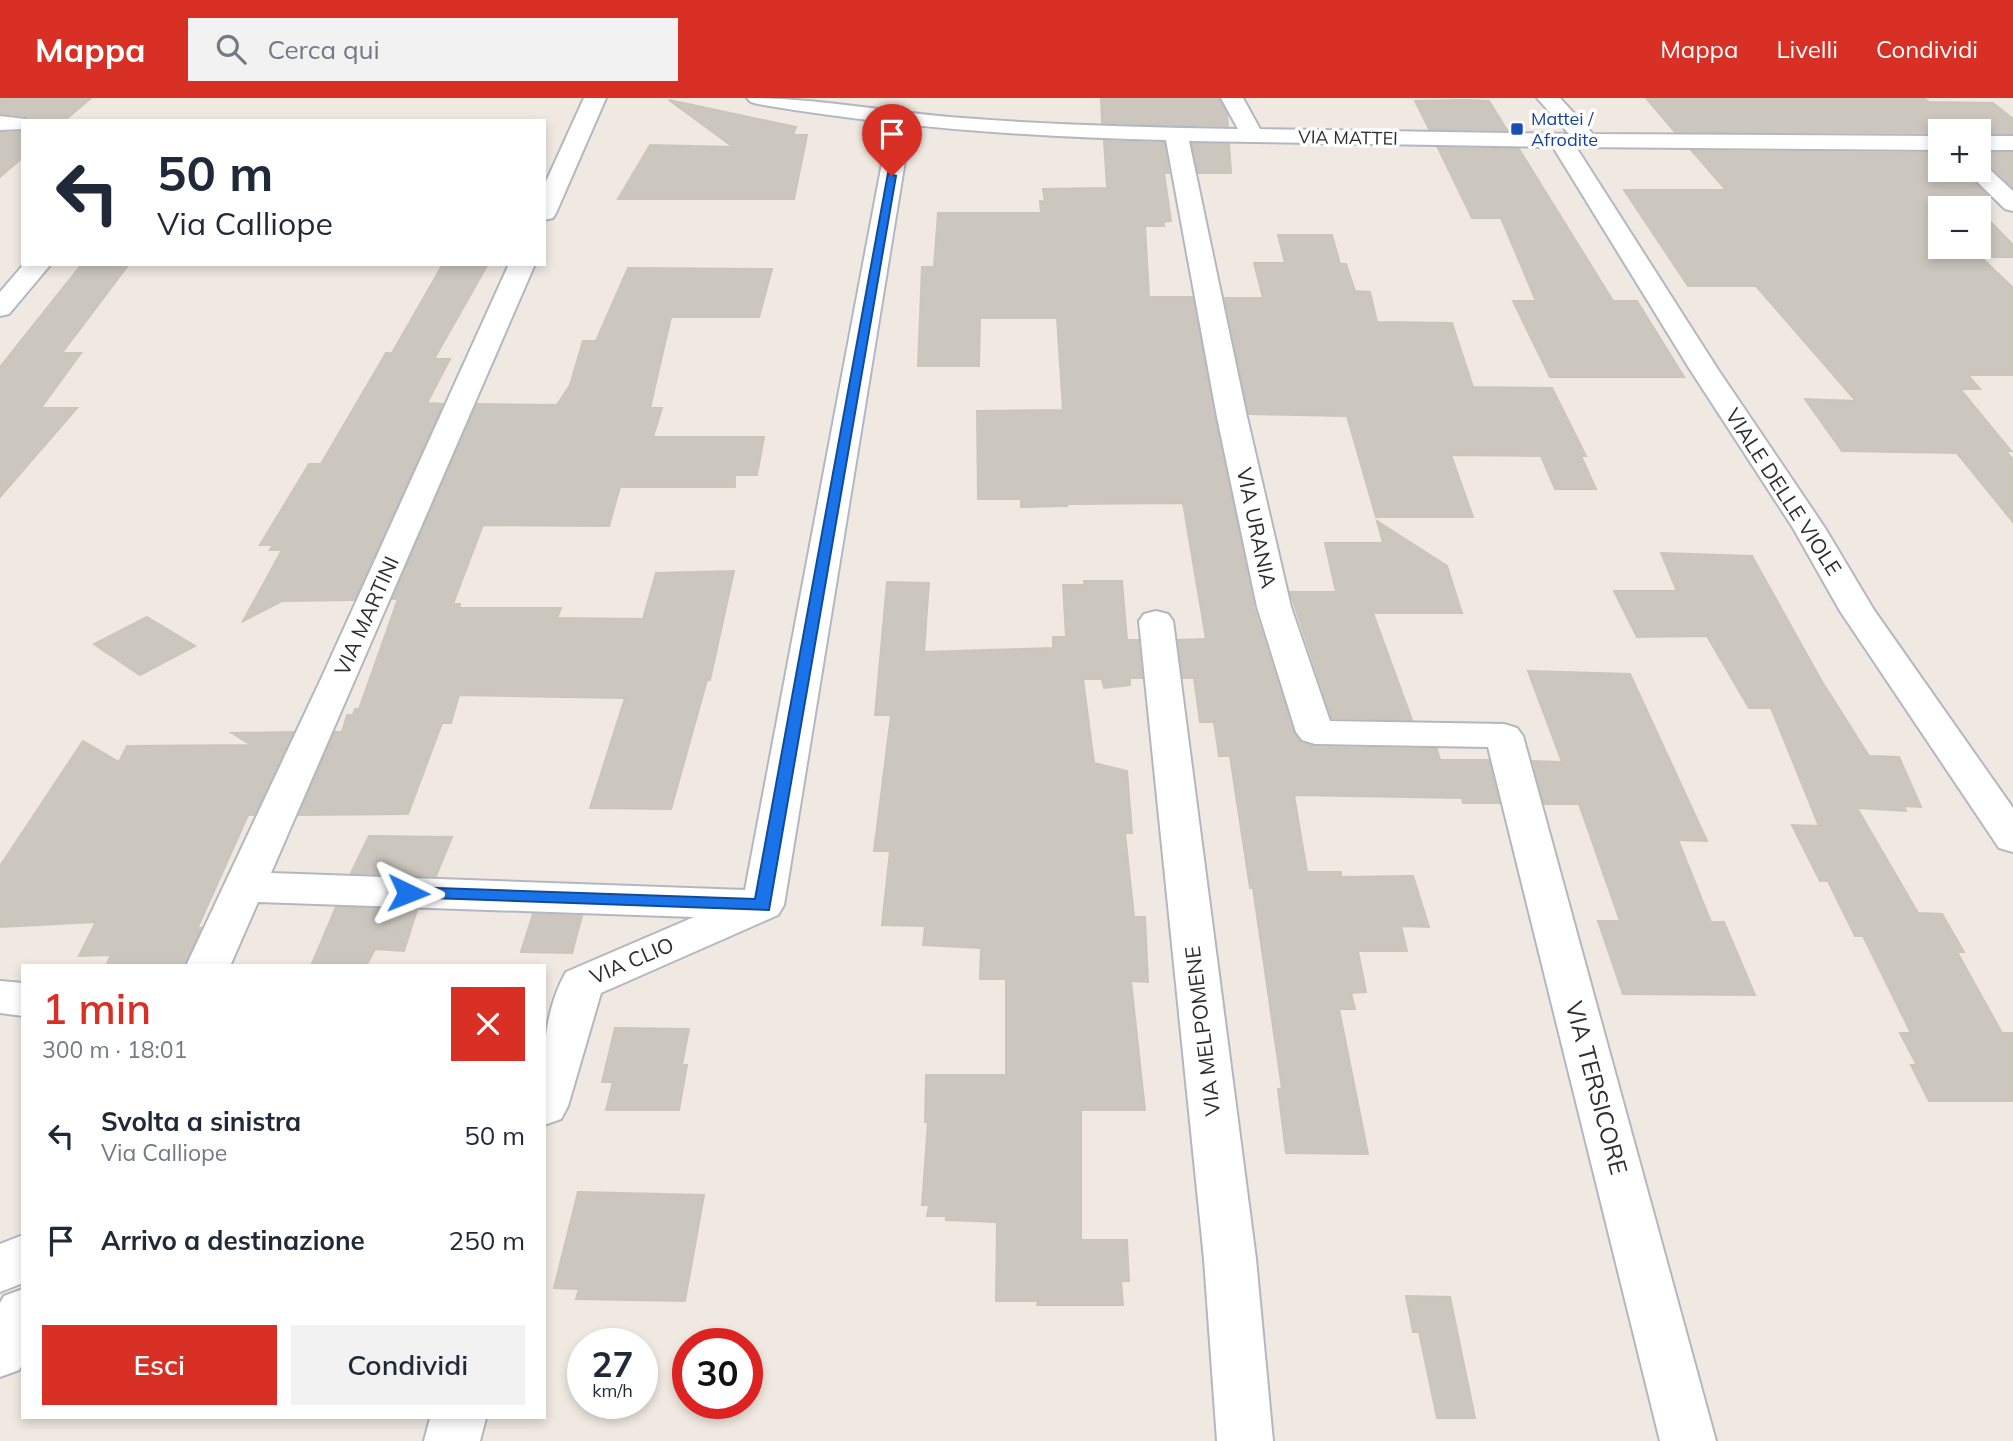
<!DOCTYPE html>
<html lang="it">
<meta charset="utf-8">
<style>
:root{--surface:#fff;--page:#f2f2f3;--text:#1f2937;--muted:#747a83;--accent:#d93025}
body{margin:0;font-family:Mulish,sans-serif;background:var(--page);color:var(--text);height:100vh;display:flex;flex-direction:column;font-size:26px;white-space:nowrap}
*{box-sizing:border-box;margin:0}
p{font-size:23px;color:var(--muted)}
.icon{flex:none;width:38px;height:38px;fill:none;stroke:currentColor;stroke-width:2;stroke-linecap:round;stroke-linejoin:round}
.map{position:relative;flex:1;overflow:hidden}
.side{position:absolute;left:21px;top:866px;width:525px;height:455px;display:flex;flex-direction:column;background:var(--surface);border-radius:0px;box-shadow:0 4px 10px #0003}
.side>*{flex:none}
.guide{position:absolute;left:21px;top:21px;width:525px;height:147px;border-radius:0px;box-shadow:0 4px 10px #0003;background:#fff;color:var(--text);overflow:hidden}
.fabs{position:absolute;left:1928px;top:21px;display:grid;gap:14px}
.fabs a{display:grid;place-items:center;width:63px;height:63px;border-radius:0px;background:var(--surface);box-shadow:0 4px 10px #0003;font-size:35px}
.speed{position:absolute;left:567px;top:1230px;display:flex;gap:14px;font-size:35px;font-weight:700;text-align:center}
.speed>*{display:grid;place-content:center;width:91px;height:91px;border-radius:50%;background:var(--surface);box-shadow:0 4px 10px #0003;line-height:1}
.speed small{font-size:18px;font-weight:400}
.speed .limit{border:10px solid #d22;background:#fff;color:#111}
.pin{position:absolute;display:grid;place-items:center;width:60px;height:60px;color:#fff;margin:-72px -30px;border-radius:50% 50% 50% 0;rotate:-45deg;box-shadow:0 0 7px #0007}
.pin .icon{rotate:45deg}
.me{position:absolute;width:77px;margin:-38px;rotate:92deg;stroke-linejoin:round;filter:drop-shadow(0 0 5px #0008)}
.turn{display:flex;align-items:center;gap:24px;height:147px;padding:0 21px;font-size:32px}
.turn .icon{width:91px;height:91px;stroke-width:2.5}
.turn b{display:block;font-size:49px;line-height:60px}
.round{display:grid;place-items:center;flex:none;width:74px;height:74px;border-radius:0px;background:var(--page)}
.summary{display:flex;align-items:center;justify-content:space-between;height:119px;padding:0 21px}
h1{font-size:42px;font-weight:600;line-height:52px;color:var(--accent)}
.action{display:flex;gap:14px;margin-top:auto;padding:14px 21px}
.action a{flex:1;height:80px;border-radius:0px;background:var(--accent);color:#fff;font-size:28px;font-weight:600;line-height:80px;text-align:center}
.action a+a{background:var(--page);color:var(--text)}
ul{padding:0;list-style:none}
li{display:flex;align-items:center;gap:21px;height:105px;padding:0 21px}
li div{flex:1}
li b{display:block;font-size:26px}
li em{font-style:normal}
header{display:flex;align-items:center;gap:42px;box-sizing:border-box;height:98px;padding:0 35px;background:var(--accent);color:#fff}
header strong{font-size:33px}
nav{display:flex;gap:38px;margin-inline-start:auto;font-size:24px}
.search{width:490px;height:63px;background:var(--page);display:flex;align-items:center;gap:18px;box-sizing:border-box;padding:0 24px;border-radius:0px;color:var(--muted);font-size:26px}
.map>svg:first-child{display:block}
.building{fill:#cbc7bf;stroke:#cbc5ba;stroke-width:2}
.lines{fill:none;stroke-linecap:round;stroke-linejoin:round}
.minor-casing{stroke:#b4b7c1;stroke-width:4}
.minor{fill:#fff;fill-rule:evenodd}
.route{fill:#1a73e8;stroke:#114b97;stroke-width:2}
.transit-dot{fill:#1a4fb4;stroke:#fff;stroke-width:2.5}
.labels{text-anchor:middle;stroke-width:7;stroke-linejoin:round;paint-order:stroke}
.far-transit-label{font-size:18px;fill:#164399;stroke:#fff;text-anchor:start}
.far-street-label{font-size:18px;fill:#2e2e2e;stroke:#fff}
.street-label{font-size:21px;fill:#2e2e2e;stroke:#fff}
.near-street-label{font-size:24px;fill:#2e2e2e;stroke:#fff}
</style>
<header>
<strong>Mappa</strong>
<div class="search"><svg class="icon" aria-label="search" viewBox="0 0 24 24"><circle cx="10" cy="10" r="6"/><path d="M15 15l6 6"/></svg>Cerca qui</div>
<nav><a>Mappa</a><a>Livelli</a><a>Condividi</a></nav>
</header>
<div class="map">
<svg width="2013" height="1343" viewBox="0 0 2013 1343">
<rect width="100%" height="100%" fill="#efe9e1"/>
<!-- building -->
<g class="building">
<polygon points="0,0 91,0 64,23 27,23 25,18 0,15"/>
<polygon points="1101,0 1219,0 1227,16 1228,28 1102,25"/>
<polygon points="1646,0 1924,0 1929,4 1993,5 2013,21 2013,35 1675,34"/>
<polygon points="669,2 796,29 793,37 807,37 794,101 618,101 650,47 733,49"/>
<polygon points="1466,2 1489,3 1507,32 1429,31 1415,3"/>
<polygon points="23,34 23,59 0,79 0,35"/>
<polygon points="1104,43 1164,45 1169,75 1164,75 1171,123 1163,124 1164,128 1145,128 1149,199 1192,199 1254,510 1294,636 1301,645 1315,649 1437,651 1440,662 1489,662 1499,705 1463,705 1462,700 1294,697 1307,774 1341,774 1341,779 1413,778 1429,829 1401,828 1407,853 1358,853 1366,894 1351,895 1355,911 1339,911 1368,1056 1286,1055 1278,991 1282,991 1253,790 1250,790 1230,658 1219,658 1214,624 1200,624 1194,580 1183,580 1178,542 1206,541 1183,405 1067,406 1067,408 1021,409 1021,401 978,401 977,313 1063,312 1057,220 980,220 979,268 918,268 922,169 934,169 938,115 1041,115 1040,103 1045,104 1043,91 1107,90"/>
<polygon points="1192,46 1229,46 1231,75 1198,75"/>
<polygon points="1438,50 1519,51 1613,203 1637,203 1684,279 1550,279 1513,203 1536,203 1501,120 1472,120"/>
<polygon points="1692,53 1941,55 1941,72 1962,72 1988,99 1966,98 1978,110 1941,110 1941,149 1979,149 1979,112 2013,147 2013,159 1981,159 2013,190 2013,277 1968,277 1980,291 1960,291 2011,353 2006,353 2013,362 2013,424 1957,355 1842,353 1805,301 1856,303 1756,188 1688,188 1624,92 1726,92"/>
<polygon points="1979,55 2013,55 2013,89 1987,65 1979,63"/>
<polygon points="1278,137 1332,137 1340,166 1346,166 1355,193 1370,194 1377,224 1452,225 1473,289 1552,290 1586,358 1581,358 1596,391 1555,391 1541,358 1451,357 1473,419 1376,419 1347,318 1249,316 1225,200 1263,200 1254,165 1285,165"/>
<polygon points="82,166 129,166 62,255 81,255 41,310 77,310 0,399 0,269"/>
<polygon points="443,166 488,166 434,261 450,261 427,305 443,306 354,502 282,503 243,523 282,452 270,452 273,447 260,447 309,366 321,366 386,255 392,255"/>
<polygon points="628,170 772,171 759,219 671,219 650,310 662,310 653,339 764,339 757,377 735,377 735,389 620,389 609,428 483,427 453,506 460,506 459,510 561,510 557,520 643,521 656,475 734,473 710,582 707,582 671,711 590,710 625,600 459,597 451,625 442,625 408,716 299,717 335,634 342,634 347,617 353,617 355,611 359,611 398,501 392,501 477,306 557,307 570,287 583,243 596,243"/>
<polygon points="1377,423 1447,468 1462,515 1373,515 1412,622 1332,620 1290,494 1336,494 1325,445 1383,445"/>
<polygon points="1661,455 1752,458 1821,582 1869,658 1899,659 1921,709 1904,708 1906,713 1857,710 1918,815 1942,816 1964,854 1957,854 2002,935 2013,935 2013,1003 1929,1003 1911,967 1917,967 1900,935 1911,935 1863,838 1855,838 1828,783 1820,783 1792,727 1819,728 1771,610 1749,610 1707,538 1637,539 1614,493 1677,493"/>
<polygon points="1084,483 1122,483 1127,542 1138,542 1142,580 1130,580 1130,587 1104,590 1102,581 1083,581 1094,665 1127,673 1132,735 1125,735 1134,819 1145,819 1148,884 1131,883 1145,1012 1081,1012 1081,1142 1127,1142 1129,1183 1121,1183 1123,1207 1037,1207 1038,1203 996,1203 997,1124 946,1122 946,1118 927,1118 929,1107 922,1107 928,1024 925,1024 926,977 1006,977 1006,881 980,881 981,850 923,847 925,828 882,827 890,753 874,753 891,617 875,617 887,484 929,485 924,554 1053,550 1053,539 1066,539 1063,487 1085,487"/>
<polygon points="147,519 195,548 140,577 94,546"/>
<polygon points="1528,573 1630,576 1707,743 1678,742 1711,824 1724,824 1755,897 1623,896 1598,823 1620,823 1579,706 1544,706 1533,663 1562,664"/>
<polygon points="293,634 254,717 248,717 197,831 201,830 184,868 106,868 111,857 79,858 96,824 0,829 0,768 83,643 119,664 127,648 251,647 232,635"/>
<polygon points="369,738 452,739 436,778 351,775"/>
<polygon points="336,809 417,812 404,853 375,851 366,868 311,868"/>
<polygon points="533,816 582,818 572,855 521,854"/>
<polygon points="615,930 689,931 682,967 687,967 679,1012 606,1012 613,984 602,984"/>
<polygon points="578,1094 704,1097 685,1203 576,1201 579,1191 554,1190"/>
<polygon points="1406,1198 1450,1199 1475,1320 1437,1320 1419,1234 1413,1234"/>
</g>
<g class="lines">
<!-- minor casing -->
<g class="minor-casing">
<g id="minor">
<polygon points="584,0 606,0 556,115 553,120 544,122 544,88"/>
<path d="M747,0c68,0 135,13 202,19 96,8 193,10 289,12l-17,-31h22l17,31 309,5 -32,-36h23l33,36 348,2v14l-365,-3 141,221 108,160 49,82 139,198v44l-14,-4 -159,-237 -47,-83 -104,-160 -136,-221 -364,-6 58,276 44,190 39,114 174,3 13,4 6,8 193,705h-56l-172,-694 -173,-3 -13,-4 -6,-8 -39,-125 -40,-190 -51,-277c-137,-3 -273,-13 -408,-36l-7,-2z"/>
<polygon points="0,18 25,21 23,31 0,32"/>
<path d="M897,37l8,2 3,5 -124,763 -6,10 -177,78 -33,113 -7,13 -17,6c0,-54 -5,-105 22,-153l128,-55 -436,-15 -28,64h-44l135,-287 188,-415h26l-264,609 474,17 141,-748 3,-5z"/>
<rect x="1979" y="38" width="34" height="14"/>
<polygon points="1979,66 1985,67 2013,93 2013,113 2005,111 1965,72 1979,72"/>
<polygon points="24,166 51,166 9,216 0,218 0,194"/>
<polygon points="1156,513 1168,516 1173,523 1256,1161 1273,1343 1217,1343 1204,1161 1139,523 1144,516"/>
<polygon points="0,883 23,885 23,918 0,915"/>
<polygon points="23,1137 23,1185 0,1194 0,1146"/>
<polygon points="23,1191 23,1265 19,1272 0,1279 0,1205 4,1198"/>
<polygon points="430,1320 486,1320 480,1343 424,1343"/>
</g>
</g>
<!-- minor -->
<use href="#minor" class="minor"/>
</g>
<!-- route -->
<polygon class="route" points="888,75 896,78 769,812 402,799 399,795 408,789 755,801"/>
<!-- markers -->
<rect class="transit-dot" x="1510" y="24" width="14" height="14" rx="3.5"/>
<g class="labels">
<!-- far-transit labels -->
<g class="far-transit-label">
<text x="1531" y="27">Mattei /<tspan x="1531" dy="21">Afrodite</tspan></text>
</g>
<!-- far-street labels -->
<g class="far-street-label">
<text transform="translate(1348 40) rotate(1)" y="6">VIA MATTEI</text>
</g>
<!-- street labels -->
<g class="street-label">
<text transform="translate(1783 394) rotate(57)" y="7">VIALE DELLE VIOLE</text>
<text transform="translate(1256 430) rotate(78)" y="7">VIA URANIA</text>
<text transform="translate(367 518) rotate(-66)" y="7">VIA MARTINI</text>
<text transform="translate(632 863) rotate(-23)" y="7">VIA CLIO</text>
<text transform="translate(1203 933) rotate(-97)" y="7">VIA MELPOMENE</text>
</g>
<!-- near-street labels -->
<g class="near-street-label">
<text transform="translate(1596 990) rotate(75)" y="8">VIA TERSICORE</text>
</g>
</g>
</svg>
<div class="fabs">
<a>+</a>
<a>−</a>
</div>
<div class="speed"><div>27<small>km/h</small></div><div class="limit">30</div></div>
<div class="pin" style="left:892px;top:78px;background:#d93025"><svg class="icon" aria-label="arrive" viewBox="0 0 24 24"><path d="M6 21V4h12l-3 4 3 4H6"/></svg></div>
<svg class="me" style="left:408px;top:795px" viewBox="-20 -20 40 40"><path d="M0-17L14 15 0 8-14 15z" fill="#1a73e8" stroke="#fff" stroke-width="4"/></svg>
<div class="guide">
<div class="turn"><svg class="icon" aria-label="left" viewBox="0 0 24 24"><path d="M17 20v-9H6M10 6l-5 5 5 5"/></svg><div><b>50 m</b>Via Calliope</div></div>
</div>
<section class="side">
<div class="summary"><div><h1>1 min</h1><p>300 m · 18:01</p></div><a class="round" style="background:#d93025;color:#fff"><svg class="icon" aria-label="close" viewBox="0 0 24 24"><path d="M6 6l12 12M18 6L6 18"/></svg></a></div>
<ul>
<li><svg class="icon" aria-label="left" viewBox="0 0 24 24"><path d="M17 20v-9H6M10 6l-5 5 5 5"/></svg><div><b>Svolta a sinistra</b><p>Via Calliope</p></div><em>50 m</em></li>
<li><svg class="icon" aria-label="arrive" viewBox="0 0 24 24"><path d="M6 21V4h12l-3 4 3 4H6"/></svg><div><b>Arrivo a destinazione</b></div><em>250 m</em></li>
</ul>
<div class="action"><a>Esci</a><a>Condividi</a></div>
</section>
</div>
